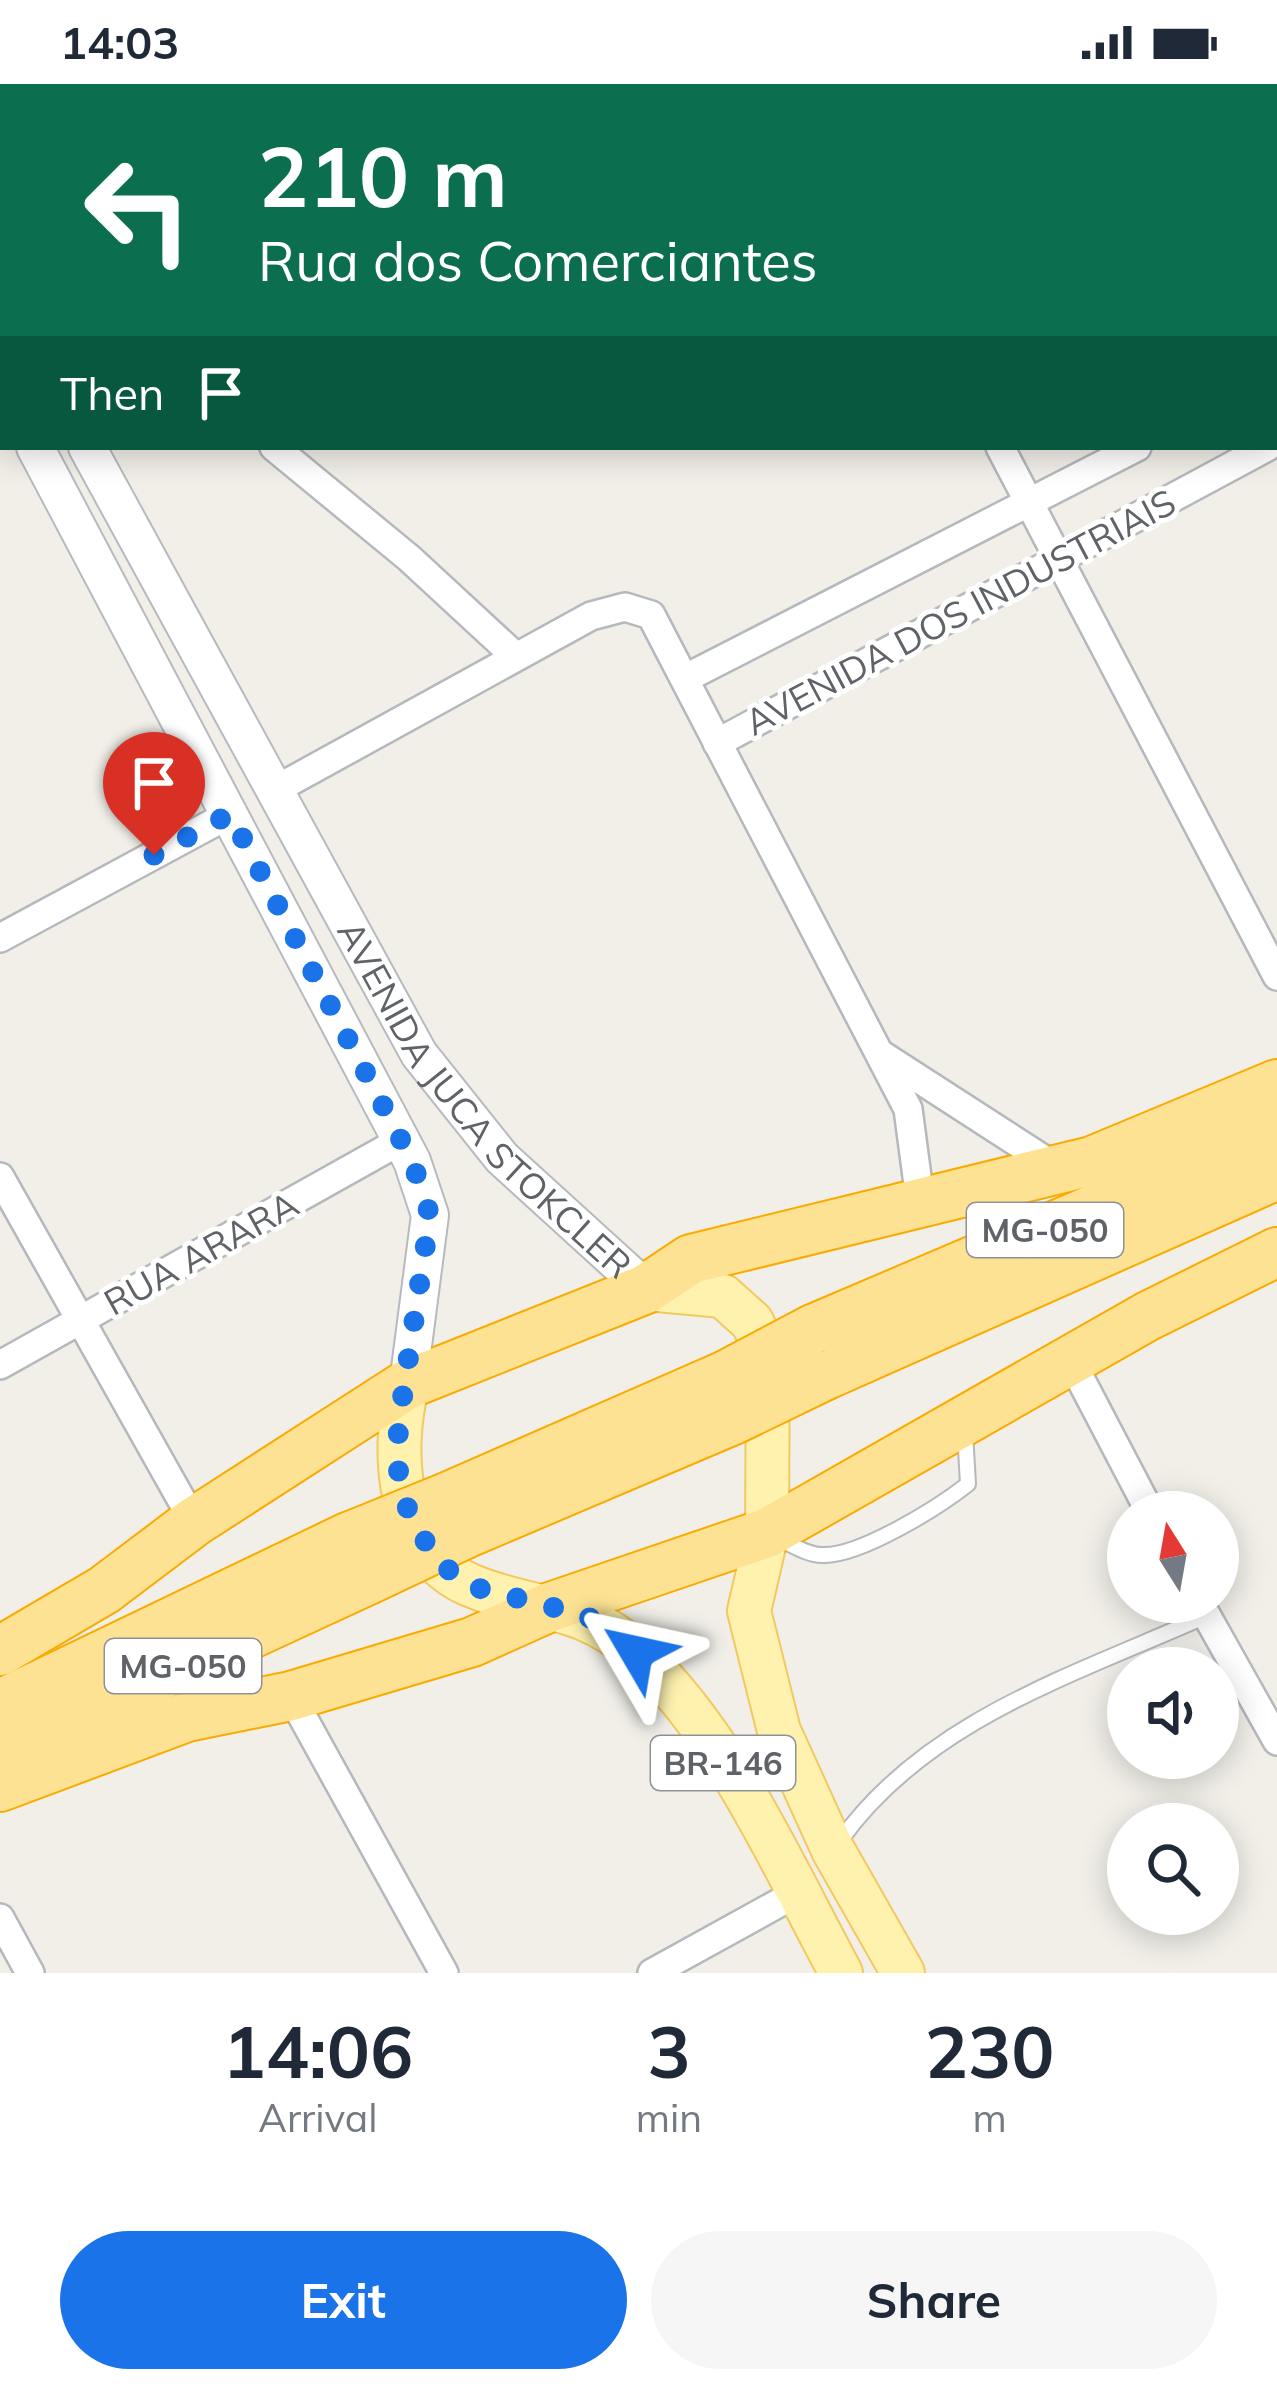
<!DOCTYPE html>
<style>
:root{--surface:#fff;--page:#f6f6f7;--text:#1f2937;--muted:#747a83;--accent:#1a73e8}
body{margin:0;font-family:Mulish,sans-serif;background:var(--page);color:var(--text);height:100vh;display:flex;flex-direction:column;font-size:45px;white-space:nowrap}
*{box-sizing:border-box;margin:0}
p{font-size:39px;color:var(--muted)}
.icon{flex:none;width:66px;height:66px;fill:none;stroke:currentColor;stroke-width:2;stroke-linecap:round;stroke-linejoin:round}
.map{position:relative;height:1889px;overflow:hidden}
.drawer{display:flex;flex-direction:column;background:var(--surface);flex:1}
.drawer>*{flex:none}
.guide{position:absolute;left:0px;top:0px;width:1278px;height:366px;box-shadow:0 6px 30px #0003;background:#0b6e4f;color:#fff;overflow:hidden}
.needle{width:78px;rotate:349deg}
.controls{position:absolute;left:1107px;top:1407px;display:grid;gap:24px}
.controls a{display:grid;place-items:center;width:132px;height:132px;border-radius:50%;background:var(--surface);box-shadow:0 6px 30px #0003;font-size:60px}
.pin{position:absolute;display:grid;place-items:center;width:102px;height:102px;color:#fff;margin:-123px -51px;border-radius:50% 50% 50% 0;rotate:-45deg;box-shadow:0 0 12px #0007}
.pin .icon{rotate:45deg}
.me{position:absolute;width:132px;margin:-66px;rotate:306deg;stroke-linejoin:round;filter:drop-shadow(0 0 9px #0008)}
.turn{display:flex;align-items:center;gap:42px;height:252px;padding:0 60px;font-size:54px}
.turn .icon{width:156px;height:156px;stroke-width:2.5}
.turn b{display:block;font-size:84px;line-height:102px}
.then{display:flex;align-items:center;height:114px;padding:0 60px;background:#0003;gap:24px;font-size:45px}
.eta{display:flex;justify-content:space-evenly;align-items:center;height:204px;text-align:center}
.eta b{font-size:72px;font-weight:700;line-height:84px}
.button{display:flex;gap:24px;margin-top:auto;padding:24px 60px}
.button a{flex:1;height:138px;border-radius:72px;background:var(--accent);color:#fff;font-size:48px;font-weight:700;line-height:138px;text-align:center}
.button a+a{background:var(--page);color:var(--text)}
.status{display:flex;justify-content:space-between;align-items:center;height:84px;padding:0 60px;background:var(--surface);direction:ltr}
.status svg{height:33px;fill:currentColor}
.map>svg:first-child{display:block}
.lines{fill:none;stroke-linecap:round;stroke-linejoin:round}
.lane-casing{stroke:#b5b8bc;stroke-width:18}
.street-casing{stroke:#b5b8bc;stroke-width:32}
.secondary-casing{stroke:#b6babf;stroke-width:40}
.primary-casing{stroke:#f2c960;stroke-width:46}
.highway-casing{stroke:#f9ab00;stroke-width:52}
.lane{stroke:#fff;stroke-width:14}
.street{stroke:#fff;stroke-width:27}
.secondary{stroke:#fff;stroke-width:36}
.primary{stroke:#fff2af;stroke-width:42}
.highway{stroke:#fde293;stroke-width:48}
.highway-bridge-casing{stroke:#f9ab00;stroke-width:52;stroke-linecap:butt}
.highway-bridge{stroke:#fde293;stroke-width:48}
.route{stroke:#1a73e8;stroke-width:21;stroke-dasharray:0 37.8}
.labels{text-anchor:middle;stroke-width:10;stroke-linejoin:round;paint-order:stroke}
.shield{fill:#fff;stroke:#8f9295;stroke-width:3}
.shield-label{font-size:33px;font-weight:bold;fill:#5f6368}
.street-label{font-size:36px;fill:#5f6368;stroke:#fff}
</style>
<div class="status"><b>14:03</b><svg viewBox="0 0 49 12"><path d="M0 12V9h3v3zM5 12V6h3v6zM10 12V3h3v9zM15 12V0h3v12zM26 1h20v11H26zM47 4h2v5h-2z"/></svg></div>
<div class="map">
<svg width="1277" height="1889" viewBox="0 0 1277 1889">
<rect width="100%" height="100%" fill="#f1efe8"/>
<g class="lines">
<!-- lane casing -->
<g class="lane-casing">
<g id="lane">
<path d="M777,1454c14,6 30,17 45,17 37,2 117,-48 146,-71l-3,-52"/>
<path d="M840,1757c86,-121 236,-167 366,-225"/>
</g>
</g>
<!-- street casing -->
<g class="street-casing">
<g id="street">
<polyline points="809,0 810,3"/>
<polyline points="1214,0 1216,3"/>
<polyline points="1275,113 1277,117"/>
<polyline points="1275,288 1277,287"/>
<polyline points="274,363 409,474 514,571"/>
<polyline points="1000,363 1277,892"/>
<polyline points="686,594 1137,363"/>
<polyline points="717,659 1267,363"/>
<polyline points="273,707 591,532 625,523 651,531 908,1025 921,1123"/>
<polyline points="0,854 230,730"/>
<polyline points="882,971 1060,1086"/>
<polyline points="0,1093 194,1438"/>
<polyline points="1071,1277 1150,1428"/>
<polyline points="0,1281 402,1056"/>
<polyline points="1199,1518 1277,1657"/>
<polyline points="291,1612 444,1889"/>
<polyline points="0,1834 30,1889"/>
<polyline points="652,1889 797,1809"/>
</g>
</g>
<!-- secondary casing -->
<g class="secondary-casing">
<g id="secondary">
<polyline points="0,203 3,208"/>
<polyline points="0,297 3,303"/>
<polyline points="35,363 412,1077 430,1131 408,1300"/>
<path id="s1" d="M87,363l332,607 83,104 144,131"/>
</g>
</g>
<!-- primary casing -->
<g class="primary-casing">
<g id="primary">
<polyline points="646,1205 723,1212 752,1238 768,1270 767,1449 749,1527 779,1647 833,1766 903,1889"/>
<path d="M408,1300c-18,66 -12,170 62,201 62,27 110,16 166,67 89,80 148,216 205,321"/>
</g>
</g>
<!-- highway casing -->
<g class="highway-casing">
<g id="highway">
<polyline points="813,1245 1277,1047"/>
<polyline points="826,1291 1277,1091"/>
<polyline points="447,1413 726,1291"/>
<polyline points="465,1450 733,1336"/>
<polyline points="0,1567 104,1506 194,1438 408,1300 646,1205 691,1175 1092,1077 1277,1000"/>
<polyline points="0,1620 348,1453"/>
<polyline points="0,1666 366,1497"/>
<polyline points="0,1703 187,1633 291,1612 472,1558 550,1523 767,1449 1148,1232 1277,1168"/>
</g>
</g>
<!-- lane -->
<use href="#lane" class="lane"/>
<!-- street -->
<use href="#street" class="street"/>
<!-- secondary -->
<use href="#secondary" class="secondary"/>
<!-- primary -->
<use href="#primary" class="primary"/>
<!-- highway -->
<use href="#highway" class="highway"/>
<!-- highway-bridge casing -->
<g class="highway-bridge-casing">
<g id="highway-bridge">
<polyline points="726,1291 813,1245"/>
<polyline points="733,1336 826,1291"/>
<polyline points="348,1453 447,1413"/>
<polyline points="366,1497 465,1450"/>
</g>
</g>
<!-- highway-bridge -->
<use href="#highway-bridge" class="highway-bridge"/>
</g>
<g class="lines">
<!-- route -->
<polyline class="route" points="154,771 230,730 412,1077 430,1131 400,1330 396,1376 407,1423 433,1472 466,1501 587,1532 636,1568"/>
</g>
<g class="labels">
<!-- shield labels -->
<g class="shield">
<rect x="967" y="1119" width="156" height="54" rx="9"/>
<rect x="105" y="1555" width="156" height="54" rx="9"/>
<rect x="651" y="1652" width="144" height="54" rx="9"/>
</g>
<g class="shield-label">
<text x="1045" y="1158">MG-050</text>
<text x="183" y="1594">MG-050</text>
<text x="723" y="1691">BR-146</text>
</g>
<!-- street labels -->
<g class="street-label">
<text transform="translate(960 528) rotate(-28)" y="13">AVENIDA DOS INDUSTRIAIS</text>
<text dy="13" stroke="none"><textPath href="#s1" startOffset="768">AVENIDA JUCA STOKCLER</textPath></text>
<text transform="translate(201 1169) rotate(-29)" y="13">RUA ARARA</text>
</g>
</g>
</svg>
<div class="controls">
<a><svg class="needle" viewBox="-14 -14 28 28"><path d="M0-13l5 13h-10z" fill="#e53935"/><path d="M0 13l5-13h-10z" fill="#747a83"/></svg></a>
<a><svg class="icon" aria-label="sound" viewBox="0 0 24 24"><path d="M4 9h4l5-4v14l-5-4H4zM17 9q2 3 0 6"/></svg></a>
<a><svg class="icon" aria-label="search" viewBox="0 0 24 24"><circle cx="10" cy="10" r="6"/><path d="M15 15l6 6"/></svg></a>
</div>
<div class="pin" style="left:154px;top:771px;background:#d93025"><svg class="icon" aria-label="arrive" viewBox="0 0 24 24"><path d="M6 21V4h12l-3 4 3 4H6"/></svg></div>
<svg class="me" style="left:636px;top:1568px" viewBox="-20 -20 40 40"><path d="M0-17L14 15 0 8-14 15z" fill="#1a73e8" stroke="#fff" stroke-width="4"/></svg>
<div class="guide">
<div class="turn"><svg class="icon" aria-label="left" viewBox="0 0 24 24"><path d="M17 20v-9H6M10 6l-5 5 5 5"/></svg><div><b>210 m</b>Rua dos Comerciantes</div></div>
<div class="then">Then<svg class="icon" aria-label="arrive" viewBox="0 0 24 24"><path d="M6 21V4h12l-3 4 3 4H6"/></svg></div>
</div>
</div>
<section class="drawer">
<div class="eta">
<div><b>14:06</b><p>Arrival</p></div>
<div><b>3</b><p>min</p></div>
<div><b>230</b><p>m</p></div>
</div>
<div class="button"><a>Exit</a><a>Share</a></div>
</section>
